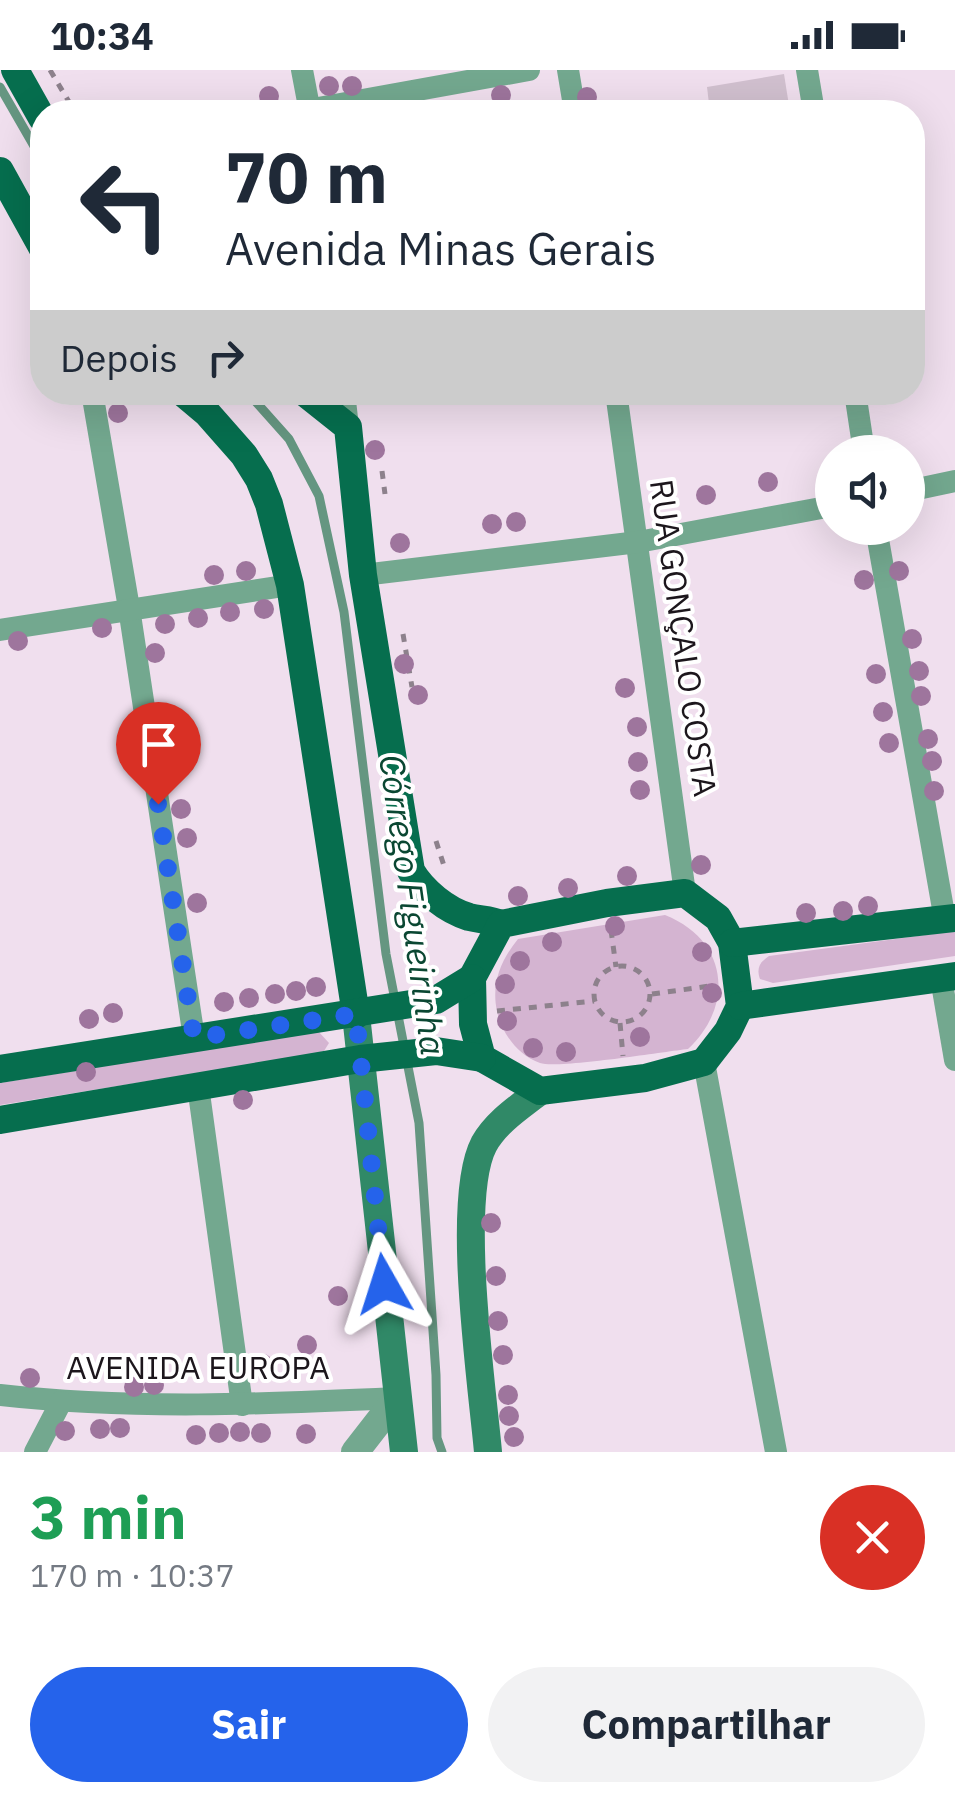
<!DOCTYPE html>
<html lang="pt">
<meta charset="utf-8">
<style>
:root{--surface:#fff;--page:#f2f2f3;--text:#1f2937;--muted:#747a83;--accent:#2563eb}
body{margin:0;font-family:"IBM Plex Sans",sans-serif;background:var(--page);color:var(--text);height:100vh;display:flex;flex-direction:column;font-size:38px;white-space:nowrap}
*{box-sizing:border-box;margin:0}
p{font-size:32px;color:var(--muted)}
.icon{flex:none;width:55px;height:55px;fill:none;stroke:currentColor;stroke-width:2;stroke-linecap:round;stroke-linejoin:round}
.map{position:relative;height:1382px;overflow:hidden}
.details{display:flex;flex-direction:column;background:var(--surface);flex:1}
.details>*{flex:none}
.guide{position:absolute;left:30px;top:30px;width:895px;height:305px;border-radius:40px;box-shadow:0 10px 40px #0002;background:#fff;color:var(--text);overflow:hidden}
.tools{position:absolute;left:815px;top:365px;display:grid;gap:20px}
.tools a{display:grid;place-items:center;width:110px;height:110px;border-radius:50%;background:var(--surface);box-shadow:0 10px 40px #0002;font-size:50px}
.pin{position:absolute;display:grid;place-items:center;width:85px;height:85px;color:#fff;margin:-102px -42px;border-radius:50% 50% 50% 0;rotate:-45deg;box-shadow:0 0 10px #0007}
.pin .icon{rotate:45deg}
.me{position:absolute;width:110px;margin:-55px;rotate:354deg;stroke-linejoin:round;filter:drop-shadow(0 0 8px #0008)}
.turn{display:flex;align-items:center;gap:35px;height:210px;padding:0 30px;font-size:45px}
.turn .icon{width:130px;height:130px;stroke-width:2.5}
.turn b{display:block;font-size:70px;line-height:85px}
.then{display:flex;align-items:center;height:95px;padding:0 30px;background:#0003;gap:20px;font-size:38px}
.round{display:grid;place-items:center;flex:none;width:105px;height:105px;border-radius:52px;background:var(--page)}
.overview{display:flex;align-items:center;justify-content:space-between;height:170px;padding:0 30px}
h1{font-size:60px;font-weight:700;line-height:75px;color:#1e9e55}
.action{display:flex;gap:20px;margin-top:auto;padding:20px 30px}
.action a{flex:1;height:115px;border-radius:60px;background:var(--accent);color:#fff;font-size:40px;font-weight:700;line-height:115px;text-align:center}
.action a+a{background:var(--page);color:var(--text)}
.status{display:flex;justify-content:space-between;align-items:center;height:70px;padding:0 50px;background:var(--surface);direction:ltr}
.status svg{height:28px;fill:currentColor}
.map>svg:first-child{display:block}
.green{fill:#d4b4d1}
.lines{fill:none;stroke-linecap:round;stroke-linejoin:round}
.stream{stroke:#659681;stroke-width:9}
.building{fill:#d1c0cf}
.path{stroke:#8d818c;stroke-width:5;stroke-dasharray:8 8;stroke-linecap:butt}
.minor{stroke:#73a88f;stroke-width:22}
.tertiary{stroke:#73a88f;stroke-width:28}
.secondary{stroke:#308967;stroke-width:28}
.primary{stroke:#066e4e;stroke-width:28}
.tree{fill:#9e759d}
.route{stroke:#2563eb;stroke-width:18;stroke-dasharray:0 32.4}
.labels{text-anchor:middle;stroke-width:8;stroke-linejoin:round;paint-order:stroke}
.street-label{font-size:32px;fill:#1c161c;stroke:#fff}
.water-label{font-size:35px;font-style:italic;fill:#0a4732;stroke:#fff}
</style>
<div class="status"><b>10:34</b><svg viewBox="0 0 49 12"><path d="M0 12V9h3v3zM5 12V6h3v6zM10 12V3h3v9zM15 12V0h3v12zM26 1h20v11H26zM47 4h2v5h-2z"/></svg></div>
<div class="map">
<svg width="955" height="1382" viewBox="0 0 955 1382">
<rect width="100%" height="100%" fill="#f0dfee"/>
<!-- green -->
<g class="green">
<path d="M665,845c63,25 70,90 23,134 -26,3 -131,20 -148,14 -22,-7 -39,-31 -43,-52 -6,-28 4,-51 21,-72z"/>
<path d="M955,861v25l-182,27 -13,-4c-4,-11 0,-17 9,-23z"/>
<polygon points="318,961 329,973 324,981 310,985 0,1035 0,1013"/>
</g>
<g class="lines">
<!-- stream -->
<g class="stream">
<polyline points="0,17 42,90"/>
<polyline points="247,322 289,369 319,426 344,542 386,884 419,1053 436,1305 437,1368 442,1382"/>
</g>
</g>
<!-- building -->
<polygon class="building" points="784,4 790,42 710,42 707,17"/>
<g class="lines">
<!-- path -->
<g class="path">
<polyline points="50,0 75,42"/>
<polyline points="382,401 385,424"/>
<polyline points="403,564 412,617"/>
<polyline points="436,771 445,799"/>
<polyline points="611,860 616,897"/>
<circle cx="622" cy="924" r="28"/>
<polyline points="652,924 710,916"/>
<polyline points="497,941 594,931"/>
<polyline points="620,953 623,986"/>
</g>
<!-- minor -->
<g class="minor">
<polyline points="302,0 310,42"/>
<polyline points="568,0 575,42"/>
<polyline points="807,0 814,42"/>
<polyline points="296,42 529,0"/>
<polyline points="92,322 129,538 194,968"/>
<polyline points="344,322 348,357"/>
<polyline points="616,322 685,823"/>
<polyline points="855,322 864,382"/>
<polyline points="908,421 955,411"/>
<polyline points="876,458 945,850"/>
<polyline points="363,505 638,472 832,436"/>
<polyline points="0,560 290,515"/>
<polyline points="941,908 955,990"/>
<polyline points="704,992 776,1382"/>
<polyline points="198,1016 242,1335"/>
<path d="M0,1325c132,15 265,9 397,3"/>
<polyline points="35,1382 61,1332"/>
</g>
<!-- tertiary -->
<polyline class="tertiary" points="355,1382 397,1328"/>
<!-- secondary -->
<g class="secondary">
<polyline points="356,945 404,1382"/>
<path d="M488,1382c-6,-67 -33,-253 -4,-308 13,-23 37,-38 56,-53"/>
</g>
<!-- primary -->
<g class="primary">
<polyline points="15,0 42,48"/>
<polyline points="0,101 42,177"/>
<polyline points="182,322 207,343 244,385 259,409 269,434 290,515 356,945"/>
<path d="M304,322l44,35 15,148 48,296c12,20 35,39 58,46 12,3 21,2 32,7"/>
<polygon points="685,823 718,848 732,873 740,936 728,961 704,992 645,1008 540,1021 482,988 473,954 472,908 501,854 607,833"/>
<polyline points="732,873 955,848"/>
<polyline points="740,936 955,906"/>
<polyline points="0,999 436,930 472,908"/>
<polyline points="0,1050 360,989 436,981 482,988"/>
</g>
</g>
<!-- trees -->
<g class="tree">
<circle cx="329" cy="16" r="10"/>
<circle cx="352" cy="16" r="10"/>
<circle cx="501" cy="25" r="10"/>
<circle cx="269" cy="26" r="10"/>
<circle cx="587" cy="27" r="10"/>
<circle cx="118" cy="343" r="10"/>
<circle cx="375" cy="380" r="10"/>
<circle cx="768" cy="412" r="10"/>
<circle cx="706" cy="425" r="10"/>
<circle cx="516" cy="452" r="10"/>
<circle cx="492" cy="454" r="10"/>
<circle cx="400" cy="473" r="10"/>
<circle cx="246" cy="501" r="10"/>
<circle cx="899" cy="501" r="10"/>
<circle cx="214" cy="505" r="10"/>
<circle cx="864" cy="510" r="10"/>
<circle cx="264" cy="539" r="10"/>
<circle cx="230" cy="542" r="10"/>
<circle cx="198" cy="548" r="10"/>
<circle cx="165" cy="554" r="10"/>
<circle cx="102" cy="558" r="10"/>
<circle cx="912" cy="569" r="10"/>
<circle cx="18" cy="571" r="10"/>
<circle cx="155" cy="583" r="10"/>
<circle cx="404" cy="594" r="10"/>
<circle cx="919" cy="601" r="10"/>
<circle cx="876" cy="604" r="10"/>
<circle cx="625" cy="618" r="10"/>
<circle cx="418" cy="625" r="10"/>
<circle cx="921" cy="626" r="10"/>
<circle cx="883" cy="642" r="10"/>
<circle cx="637" cy="657" r="10"/>
<circle cx="928" cy="669" r="10"/>
<circle cx="889" cy="673" r="10"/>
<circle cx="171" cy="674" r="10"/>
<circle cx="932" cy="691" r="10"/>
<circle cx="638" cy="692" r="10"/>
<circle cx="640" cy="720" r="10"/>
<circle cx="934" cy="721" r="10"/>
<circle cx="181" cy="739" r="10"/>
<circle cx="187" cy="768" r="10"/>
<circle cx="701" cy="795" r="10"/>
<circle cx="627" cy="806" r="10"/>
<circle cx="568" cy="818" r="10"/>
<circle cx="518" cy="826" r="10"/>
<circle cx="197" cy="833" r="10"/>
<circle cx="868" cy="836" r="10"/>
<circle cx="843" cy="841" r="10"/>
<circle cx="806" cy="843" r="10"/>
<circle cx="615" cy="856" r="10"/>
<circle cx="552" cy="872" r="10"/>
<circle cx="702" cy="882" r="10"/>
<circle cx="520" cy="891" r="10"/>
<circle cx="505" cy="914" r="10"/>
<circle cx="316" cy="917" r="10"/>
<circle cx="296" cy="921" r="10"/>
<circle cx="712" cy="923" r="10"/>
<circle cx="275" cy="924" r="10"/>
<circle cx="249" cy="928" r="10"/>
<circle cx="224" cy="932" r="10"/>
<circle cx="113" cy="943" r="10"/>
<circle cx="89" cy="949" r="10"/>
<circle cx="507" cy="951" r="10"/>
<circle cx="640" cy="967" r="10"/>
<circle cx="533" cy="978" r="10"/>
<circle cx="566" cy="982" r="10"/>
<circle cx="86" cy="1002" r="10"/>
<circle cx="243" cy="1030" r="10"/>
<circle cx="491" cy="1153" r="10"/>
<circle cx="496" cy="1206" r="10"/>
<circle cx="338" cy="1226" r="10"/>
<circle cx="498" cy="1251" r="10"/>
<circle cx="307" cy="1275" r="10"/>
<circle cx="503" cy="1285" r="10"/>
<circle cx="263" cy="1294" r="10"/>
<circle cx="30" cy="1308" r="10"/>
<circle cx="154" cy="1315" r="10"/>
<circle cx="134" cy="1317" r="10"/>
<circle cx="508" cy="1325" r="10"/>
<circle cx="509" cy="1346" r="10"/>
<circle cx="120" cy="1358" r="10"/>
<circle cx="100" cy="1359" r="10"/>
<circle cx="65" cy="1361" r="10"/>
<circle cx="240" cy="1362" r="10"/>
<circle cx="219" cy="1363" r="10"/>
<circle cx="261" cy="1363" r="10"/>
<circle cx="306" cy="1364" r="10"/>
<circle cx="196" cy="1365" r="10"/>
<circle cx="514" cy="1367" r="10"/>
</g>
<g class="lines">
<!-- route -->
<polyline class="route" points="158,734 194,968 356,944 384,1214"/>
</g>
<g class="labels">
<!-- street labels -->
<g class="street-label">
<text transform="translate(683 568) rotate(82)" y="11">RUA GONÇALO COSTA</text>
<text x="198" y="1309">AVENIDA EUROPA</text>
</g>
<!-- water labels -->
<g class="water-label">
<text transform="translate(412 835) rotate(82)" y="12">Córrego Figueirinha</text>
</g>
</g>
</svg>
<div class="tools">
<a><svg class="icon" aria-label="sound" viewBox="0 0 24 24"><path d="M4 9h4l5-4v14l-5-4H4zM17 9q2 3 0 6"/></svg></a>
</div>
<div class="pin" style="left:158px;top:734px;background:#d93025"><svg class="icon" aria-label="arrive" viewBox="0 0 24 24"><path d="M6 21V4h12l-3 4 3 4H6"/></svg></div>
<svg class="me" style="left:384px;top:1214px" viewBox="-20 -20 40 40"><path d="M0-17L14 15 0 8-14 15z" fill="#2563eb" stroke="#fff" stroke-width="4"/></svg>
<div class="guide">
<div class="turn"><svg class="icon" aria-label="left" viewBox="0 0 24 24"><path d="M17 20v-9H6M10 6l-5 5 5 5"/></svg><div><b>70 m</b>Avenida Minas Gerais</div></div>
<div class="then">Depois<svg class="icon" aria-label="right" viewBox="0 0 24 24"><path d="M7 20v-9h11M14 6l5 5-5 5"/></svg></div>
</div>
</div>
<section class="details">
<div class="overview"><div><h1>3 min</h1><p>170 m · 10:37</p></div><a class="round" style="background:#d93025;color:#fff"><svg class="icon" aria-label="close" viewBox="0 0 24 24"><path d="M6 6l12 12M18 6L6 18"/></svg></a></div>
<div class="action"><a>Sair</a><a>Compartilhar</a></div>
</section>
